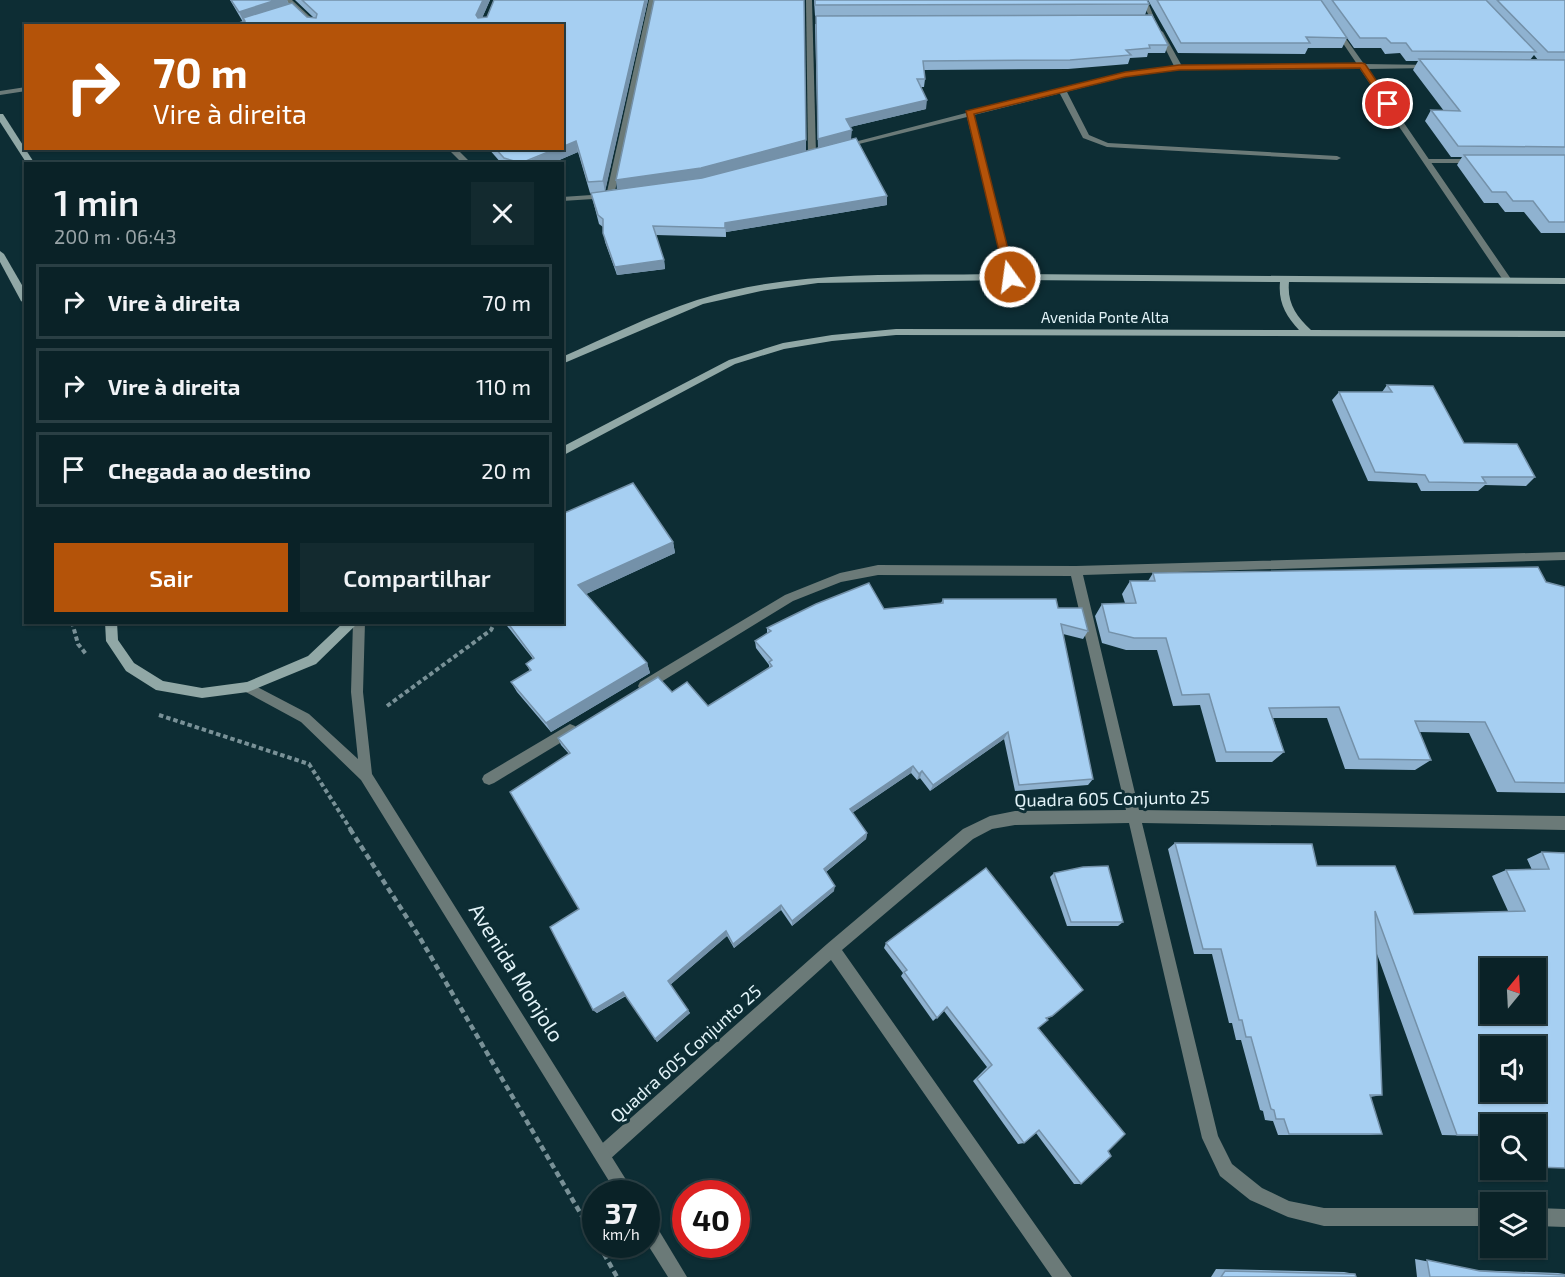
<!DOCTYPE html>
<html lang="pt">
<meta charset="utf-8">
<style>
:root{--surface:#0a2227;--page:#132a2f;--text:#f1f3f6;--muted:#99a4a7;--line:#2a3f44;--accent:#b45309}
body{margin:0;font-family:"Exo 2",sans-serif;background:var(--page);color:var(--text);height:100vh;display:flex;flex-direction:column;font-size:22px;white-space:nowrap}
*{box-sizing:border-box;margin:0}
p{font-size:20px;color:var(--muted)}
.icon{flex:none;width:33px;height:33px;fill:none;stroke:currentColor;stroke-width:2;stroke-linecap:round;stroke-linejoin:round}
.map{position:relative;flex:1;overflow:hidden}
.details{position:absolute;left:24px;top:162px;width:540px;height:462px;display:flex;flex-direction:column;background:var(--surface);border-radius:0px;box-shadow:0 2px 4px #0004,0 0 0 2px var(--line)}
.details>*{flex:none}
.hud{position:absolute;left:24px;top:24px;width:540px;height:126px;border-radius:0px;box-shadow:0 2px 4px #0004,0 0 0 2px var(--line);background:#b45309;color:#fff;overflow:hidden}
.needle{width:39px;rotate:18deg}
.fabs{position:absolute;left:1480px;top:958px;display:grid;gap:12px}
.fabs a{display:grid;place-items:center;width:66px;height:66px;border-radius:0px;background:var(--surface);box-shadow:0 2px 4px #0004,0 0 0 2px var(--line);font-size:30px}
.speed{position:absolute;left:582px;top:1180px;display:flex;gap:12px;font-size:30px;font-weight:700;text-align:center}
.speed>*{display:grid;place-content:center;width:78px;height:78px;border-radius:50%;background:var(--surface);box-shadow:0 2px 4px #0004,0 0 0 2px var(--line);line-height:1}
.speed small{font-size:15px;font-weight:400}
.speed .limit{border:9px solid #d22;background:#fff;color:#111}
.pin{position:absolute;display:grid;place-items:center;width:51px;height:51px;color:#fff;margin:-26px;border:3px solid #fff;border-radius:50%;box-shadow:0 2px 6px #0007}
.me{position:absolute;width:66px;margin:-33px;rotate:346deg;stroke-linejoin:round;filter:drop-shadow(0 0 4px #0008)}
.turn{display:flex;align-items:center;gap:21px;height:126px;padding:0 30px;font-size:27px}
.turn .icon{width:78px;height:78px;stroke-width:2.5}
.turn b{display:block;font-size:42px;line-height:51px}
.round{display:grid;place-items:center;flex:none;width:63px;height:63px;border-radius:0px;background:var(--page)}
.overview{display:flex;align-items:center;justify-content:space-between;height:102px;padding:0 30px}
h1{font-size:36px;font-weight:600;line-height:45px}
.action{display:flex;gap:12px;margin-top:auto;padding:12px 30px}
.action a{flex:1;height:69px;border-radius:0px;background:var(--accent);color:#fff;font-size:24px;font-weight:600;line-height:69px;text-align:center}
.action a+a{background:var(--page);color:var(--text)}
ul{padding:0;list-style:none}
li{display:flex;align-items:center;gap:18px;height:75px;margin:0 12px 9px;padding:0 18px;border:3px solid var(--line);border-radius:0px}
li div{flex:1}
li b{display:block;font-size:22px}
li em{font-style:normal}
.map>svg:first-child{display:block}
.lines{fill:none;stroke-linecap:round;stroke-linejoin:round}
.path-far1{stroke:#799197;stroke-width:4;stroke-dasharray:4.5 3;stroke-linecap:butt}
.path{stroke:#799197;stroke-width:4.5;stroke-dasharray:6 4;stroke-linecap:butt}
.minor{fill:#6b7a78;fill-rule:evenodd}
.tertiary{fill:#6b7a78;fill-rule:evenodd}
.secondary{fill:#91a8a6;fill-rule:evenodd}
.wall{fill:#8fb2d0;fill-rule:evenodd}
.shaded-wall{fill:#7491a9}
.building{fill:#a6cff2;stroke:#7491a9;stroke-width:1.5;fill-rule:evenodd}
.route{fill:#b45309;stroke:#753606;stroke-width:1.5}
.labels{text-anchor:middle;stroke-width:6;stroke-linejoin:round;paint-order:stroke}
.far-street-label{font-size:15px;fill:#e2f3f8;stroke:#0d2d34}
.street-label{font-size:18px;fill:#e2f3f8;stroke:#0d2d34}
.near-street-label{font-size:21px;fill:#e2f3f8;stroke:#0d2d34}
</style>
<div class="map">
<svg width="1565" height="1277" viewBox="0 0 1565 1277">
<rect width="100%" height="100%" fill="#0d2d34"/>
<g class="lines">
<!-- path-far1 -->
<g class="path-far1">
<polyline points="72,622 78,644 86,654"/>
<polyline points="387,706 491,630 495,622"/>
<polyline points="159,715 309,764 351,830"/>
</g>
<!-- path -->
<g class="path">
<polyline points="350,829 420,938 596,1240"/>
<polyline points="599,1245 617,1277"/>
</g>
<!-- minor -->
<g class="minor">
<polygon points="649,0 655,0 614,196 610,198 606,196"/>
<polygon points="806,0 812,0 816,154 812,156 808,154"/>
<polygon points="1141,0 1147,0 1155,20 1151,20"/>
<polygon points="1160,30 1163,32 1183,68 1181,69 1175,68 1157,32"/>
<polygon points="26,87 26,91 0,95 0,91"/>
<polygon points="1059,88 1066,90 1089,135 1108,143 1337,156 1341,158 1337,160 1107,147 1083,138 1058,90"/>
<polygon points="1424,159 1474,159 1478,161 1474,163 1427,163 1423,161"/>
<polygon points="1565,552 1565,560 1083,575 1139,810 1565,816 1565,830 1142,823 1218,1136 1232,1164 1262,1188 1289,1201 1324,1208 1491,1208 1491,1226 1324,1226 1288,1217 1250,1200 1220,1176 1202,1138 1129,823 1015,825 992,829 973,839 842,950 1072,1277 1052,1277 831,960 609,1160 603,1162 597,1160 595,1154 597,1148 827,944 963,829 990,816 1015,811 1126,810 1071,576 878,575 841,582 793,601 648,690 644,691 640,690 638,686 640,682 785,595 840,573 878,565 1076,566"/>
<polygon points="570,724 575,726 576,730 575,734 494,783 489,785 484,783 482,779 484,775"/>
<polygon points="1536,1208 1565,1209 1565,1227 1536,1226"/>
</g>
<!-- tertiary -->
<g class="tertiary">
<polygon points="285,0 292,0 320,26 313,26"/>
<polygon points="1335,29 1339,29 1364,64 1433,65 1435,66 1431,68 1367,69 1511,279 1511,283 1505,283 1360,69 1179,70 1125,77 974,115 1014,277 1010,280 1006,277 967,117 843,148 839,146 966,113 967,110 973,111 1125,73 1179,66 1357,64 1334,30"/>
<polygon points="447,148 456,148 472,164 463,164"/>
<polygon points="606,194 609,194 609,198 562,201 562,197"/>
<polygon points="353,622 365,622 363,692 372,774 635,1194 617,1194 361,780 301,722 244,691 242,687 244,683 248,682 309,714 358,759 351,692"/>
<polygon points="646,1217 652,1219 687,1277 668,1277 646,1242"/>
</g>
<!-- secondary -->
<g class="secondary">
<polygon points="0,114 3,114 35,164 27,164 0,122"/>
<polygon points="0,251 4,254 26,292 26,304 21,301 0,262"/>
<path d="M1010,274l555,4v6l-276,-2c-2,21 7,34 22,48l254,1v6l-669,-2 -64,6 -48,8 -49,15 -173,92v-9l167,-87 54,-17 49,-8 64,-6 403,1c-13,-14 -21,-28 -19,-48l-270,-2 -192,3 -57,8 -58,13 -141,60v-7c45,-20 89,-42 135,-57 99,-32 211,-24 313,-26z"/>
<polygon points="105,622 117,622 118,640 134,663 163,681 202,688 247,682 308,656 344,622 359,622 316,664 248,692 202,698 156,690 126,671 106,641"/>
</g>
</g>
<!-- wall -->
<g class="wall">
<polygon points="230,0 287,0 289,4 307,17 314,18 295,0 490,0 482,18 487,17 494,0 648,0 605,191 617,189 806,151 887,205 726,232 726,237 656,235 664,260 665,269 617,275 605,242 603,227 599,224 591,193 590,193 578,152 550,164 502,164 488,148 562,148 562,26 236,26 236,24 243,22"/>
<polygon points="814,0 1147,0 1149,4 1145,15 815,16"/>
<path d="M1148,0h417v233h-24l-17,-21h-19l-7,-9h-14l-27,-38 5,-8h-11l-26,-36 6,-11 13,1 -31,-41 5,-9h-12l-6,-8 -15,1 -4,-6h-27l-7,-10 -5,10h-34l-3,6 -127,-1zM1534,55l4,5h-8z"/>
<polygon points="815,24 1168,45 1165,53 1148,53 1147,57 1130,58 1128,64 1068,69 924,70 925,79 924,87 921,87 926,109 850,127 851,139 818,148"/>
<polygon points="1387,385 1464,443 1535,477 1526,486 1485,485 1478,491 1421,491 1417,483 1368,481 1332,400 1339,392 1382,392"/>
<polygon points="562,514 673,542 675,553 586,594 647,663 650,673 551,732 517,692 511,682 530,671 526,664 533,659 504,622 562,622"/>
<polygon points="1153,573 1546,582 1565,587 1565,793 1497,792 1469,733 1419,732 1431,760 1415,770 1345,769 1327,718 1273,718 1284,752 1272,762 1216,762 1200,705 1173,706 1157,650 1126,650 1102,643 1095,616 1102,604 1125,603 1122,594 1130,581 1148,581"/>
<polygon points="943,599 1058,608 1088,631 1083,639 1063,634 1093,779 1088,785 1015,791 1004,739 930,791 920,778 917,780 911,773 852,813 867,833 866,839 826,872 834,891 792,926 781,910 734,948 727,936 670,985 690,1013 657,1042 626,996 597,1013 593,1010 579,909 569,754 561,745 558,738 672,692 708,706 769,668 769,665 756,648 755,641 767,634 767,628 884,609 941,603"/>
<polygon points="1175,843 1317,866 1414,914 1508,911 1492,876 1506,870 1532,870 1527,859 1542,852 1565,853 1491,1125 1491,1162 1481,1136 1442,1135 1377,954 1382,1095 1370,1097 1382,1134 1369,1135 1278,1135 1273,1121 1265,1120 1263,1111 1260,1110 1241,1040 1236,1040 1232,1023 1229,1023 1212,954 1194,954 1168,849"/>
<polygon points="1054,873 1123,922 1118,926 1067,926 1050,877"/>
<polygon points="886,943 1052,1016 1047,1019 1038,1028 1108,1151 1081,1184 1074,1184 1036,1133 1024,1143 1018,1144 973,1081 987,1067 944,1011 933,1021 901,976 903,973 884,948"/>
<polygon points="1415,1259 1472,1270 1558,1273 1565,1274 1565,1277 1417,1277"/>
<polygon points="1216,1269 1344,1272 1355,1274 1356,1277 1211,1277"/>
</g>
<!-- shaded-wall -->
<g class="shaded-wall">
<polygon points="276,0 287,0 290,8 243,18 245,22 244,22 239,12"/>
<polygon points="483,0 490,0 479,25 476,15"/>
<polygon points="645,0 648,0 605,192 603,181"/>
<polygon points="927,100 926,109 846,128 846,119"/>
<polygon points="852,130 851,139 818,148 818,139"/>
<polygon points="806,140 806,151 702,179 617,191 616,180"/>
<polygon points="576,141 578,152 550,164 521,164 558,148 562,148 562,147"/>
<polygon points="887,196 887,205 726,232 726,237 725,223"/>
<polygon points="664,260 665,269 617,275 615,267"/>
<polygon points="673,542 675,553 582,596 578,585"/>
<polygon points="647,663 650,673 551,732 546,723"/>
<polygon points="1008,732 1004,739 930,791 933,785"/>
<polygon points="913,766 911,773 849,815 850,809"/>
<polygon points="922,771 920,778 917,780 919,774"/>
<polygon points="867,833 866,839 823,874 824,869"/>
<polygon points="835,886 834,891 792,926 792,921"/>
<polygon points="781,905 781,910 734,948 733,944"/>
<polygon points="726,931 727,936 670,985 668,981"/>
<polygon points="623,992 626,995 597,1013 593,1010"/>
<polygon points="688,1010 690,1013 657,1042 655,1039"/>
</g>
<!-- building -->
<g class="building">
<polygon points="231,0 276,0 239,12"/>
<polygon points="302,0 483,0 476,15 478,18 487,17 494,0 645,0 603,181 588,182 576,141 562,147 562,26 237,26 236,24 245,21 243,18 292,3 307,17 316,18 317,14"/>
<polygon points="654,0 804,0 806,140 701,168 616,180"/>
<polygon points="815,0 1147,0 1149,4 815,5"/>
<polygon points="1157,0 1321,0 1347,38 1306,37 1310,43 1181,43"/>
<polygon points="1332,0 1486,0 1536,52 1412,51 1406,43 1391,43 1386,38 1360,38"/>
<polygon points="1497,0 1565,0 1565,52 1548,52"/>
<polygon points="1152,15 1168,45 1149,45 1150,48 1126,50 1131,55 1070,60 923,61 925,79 917,79 927,100 846,119 852,130 818,139 816,16"/>
<polygon points="1419,59 1565,60 1565,147 1458,146 1431,110 1460,111"/>
<polygon points="856,138 887,196 725,223 725,228 653,226 664,260 615,267 603,233 603,219 598,215 591,193 702,178"/>
<polygon points="495,148 558,148 521,163 504,158"/>
<polygon points="1464,155 1565,155 1565,222 1549,222 1533,201 1513,201 1506,192 1492,192"/>
<polygon points="1387,385 1433,386 1464,443 1517,444 1535,477 1482,477 1486,483 1429,482 1425,475 1375,472 1339,392 1392,392"/>
<polygon points="633,483 673,542 578,585 647,663 546,723 511,682 531,670 526,664 534,658 507,622 562,622 562,514"/>
<polygon points="1538,567 1546,582 1565,587 1565,783 1515,782 1485,722 1415,721 1431,760 1359,759 1339,707 1269,708 1284,752 1226,752 1209,694 1182,695 1166,638 1134,638 1109,632 1102,604 1136,603 1130,581 1155,581 1153,573"/>
<polygon points="869,583 884,609 943,603 943,599 1056,599 1058,608 1082,608 1088,631 1061,624 1093,779 1019,785 1008,732 933,785 922,771 919,774 913,766 850,809 867,833 824,869 835,886 792,921 781,905 733,944 726,931 668,981 688,1010 655,1039 623,992 593,1010 550,927 579,909 510,792 570,753 558,738 658,677 672,692 687,682 708,706 772,666 769,662 772,660 755,641 771,631 767,628 816,604"/>
<path d="M1175,843l137,1 5,22h78l19,48 111,-3 -19,-41 43,-1 -7,-17 23,1v315l-29,-1v-42h-45v10h-34l-82,-224 7,184h-12l12,39h-93l-5,-15h-8l-2,-9 -3,-1 -20,-72h-5l-4,-17h-3l-18,-71h-18zM1491,969h45v45h-45zM1491,1047h45v45h-45z"/>
<polygon points="1108,866 1123,922 1071,922 1054,873 1083,867"/>
<polygon points="986,868 1083,990 1052,1016 1046,1018 1048,1020 1038,1028 1125,1134 1108,1151 1111,1156 1081,1184 1039,1130 1024,1143 977,1079 992,1065 947,1007 937,1018 904,972 907,970 886,943"/>
<polygon points="1427,1260 1480,1271 1565,1275 1565,1277 1430,1277"/>
<polygon points="1225,1271 1355,1274 1356,1277 1221,1277"/>
</g>
<!-- route -->
<polygon class="route" points="1362,63 1365,64 1392,104 1391,105 1385,105 1360,68 1179,70 1125,77 974,114 1015,277 1010,280 1005,277 966,111 1125,72 1179,65"/>
<g class="labels">
<!-- far-street labels -->
<g class="far-street-label">
<text x="1105" y="323">Avenida Ponte Alta</text>
</g>
<!-- street labels -->
<g class="street-label">
<text transform="translate(1112 799) rotate(-1)" y="6">Quadra 605 Conjunto 25</text>
<text transform="translate(686 1054) rotate(-42)" y="6">Quadra 605 Conjunto 25</text>
</g>
<!-- near-street labels -->
<g class="near-street-label">
<text transform="translate(516 973) rotate(58)" y="7">Avenida Monjolo</text>
</g>
</g>
</svg>
<div class="fabs">
<a><svg class="needle" viewBox="-14 -14 28 28"><path d="M0-13l5 13h-10z" fill="#e53935"/><path d="M0 13l5-13h-10z" fill="#99a4a7"/></svg></a>
<a><svg class="icon" aria-label="sound" viewBox="0 0 24 24"><path d="M4 9h4l5-4v14l-5-4H4zM17 9q2 3 0 6"/></svg></a>
<a><svg class="icon" aria-label="search" viewBox="0 0 24 24"><circle cx="10" cy="10" r="6"/><path d="M15 15l6 6"/></svg></a>
<a><svg class="icon" aria-label="layers" viewBox="0 0 24 24"><path d="M12 4l9 5-9 5-9-5zM3 14l9 5 9-5"/></svg></a>
</div>
<div class="speed"><div>37<small>km/h</small></div><div class="limit">40</div></div>
<div class="pin" style="left:1388px;top:104px;background:#d93025"><svg class="icon" aria-label="arrive" viewBox="0 0 24 24"><path d="M6 21V4h12l-3 4 3 4H6"/></svg></div>
<svg class="me" style="left:1010px;top:277px" viewBox="-20 -20 40 40"><circle r="17" fill="#b45309" stroke="#fff" stroke-width="3"/><path d="M0-11L8 9 0 5-8 9z" fill="#fff"/></svg>
<div class="hud">
<div class="turn"><svg class="icon" aria-label="right" viewBox="0 0 24 24"><path d="M7 20v-9h11M14 6l5 5-5 5"/></svg><div><b>70 m</b>Vire à direita</div></div>
</div>
<section class="details">
<div class="overview"><div><h1>1 min</h1><p>200 m · 06:43</p></div><a class="round"><svg class="icon" aria-label="close" viewBox="0 0 24 24"><path d="M6 6l12 12M18 6L6 18"/></svg></a></div>
<ul>
<li><svg class="icon" aria-label="right" viewBox="0 0 24 24"><path d="M7 20v-9h11M14 6l5 5-5 5"/></svg><div><b>Vire à direita</b></div><em>70 m</em></li>
<li><svg class="icon" aria-label="right" viewBox="0 0 24 24"><path d="M7 20v-9h11M14 6l5 5-5 5"/></svg><div><b>Vire à direita</b></div><em>110 m</em></li>
<li><svg class="icon" aria-label="arrive" viewBox="0 0 24 24"><path d="M6 21V4h12l-3 4 3 4H6"/></svg><div><b>Chegada ao destino</b></div><em>20 m</em></li>
</ul>
<div class="action"><a>Sair</a><a>Compartilhar</a></div>
</section>
</div>
